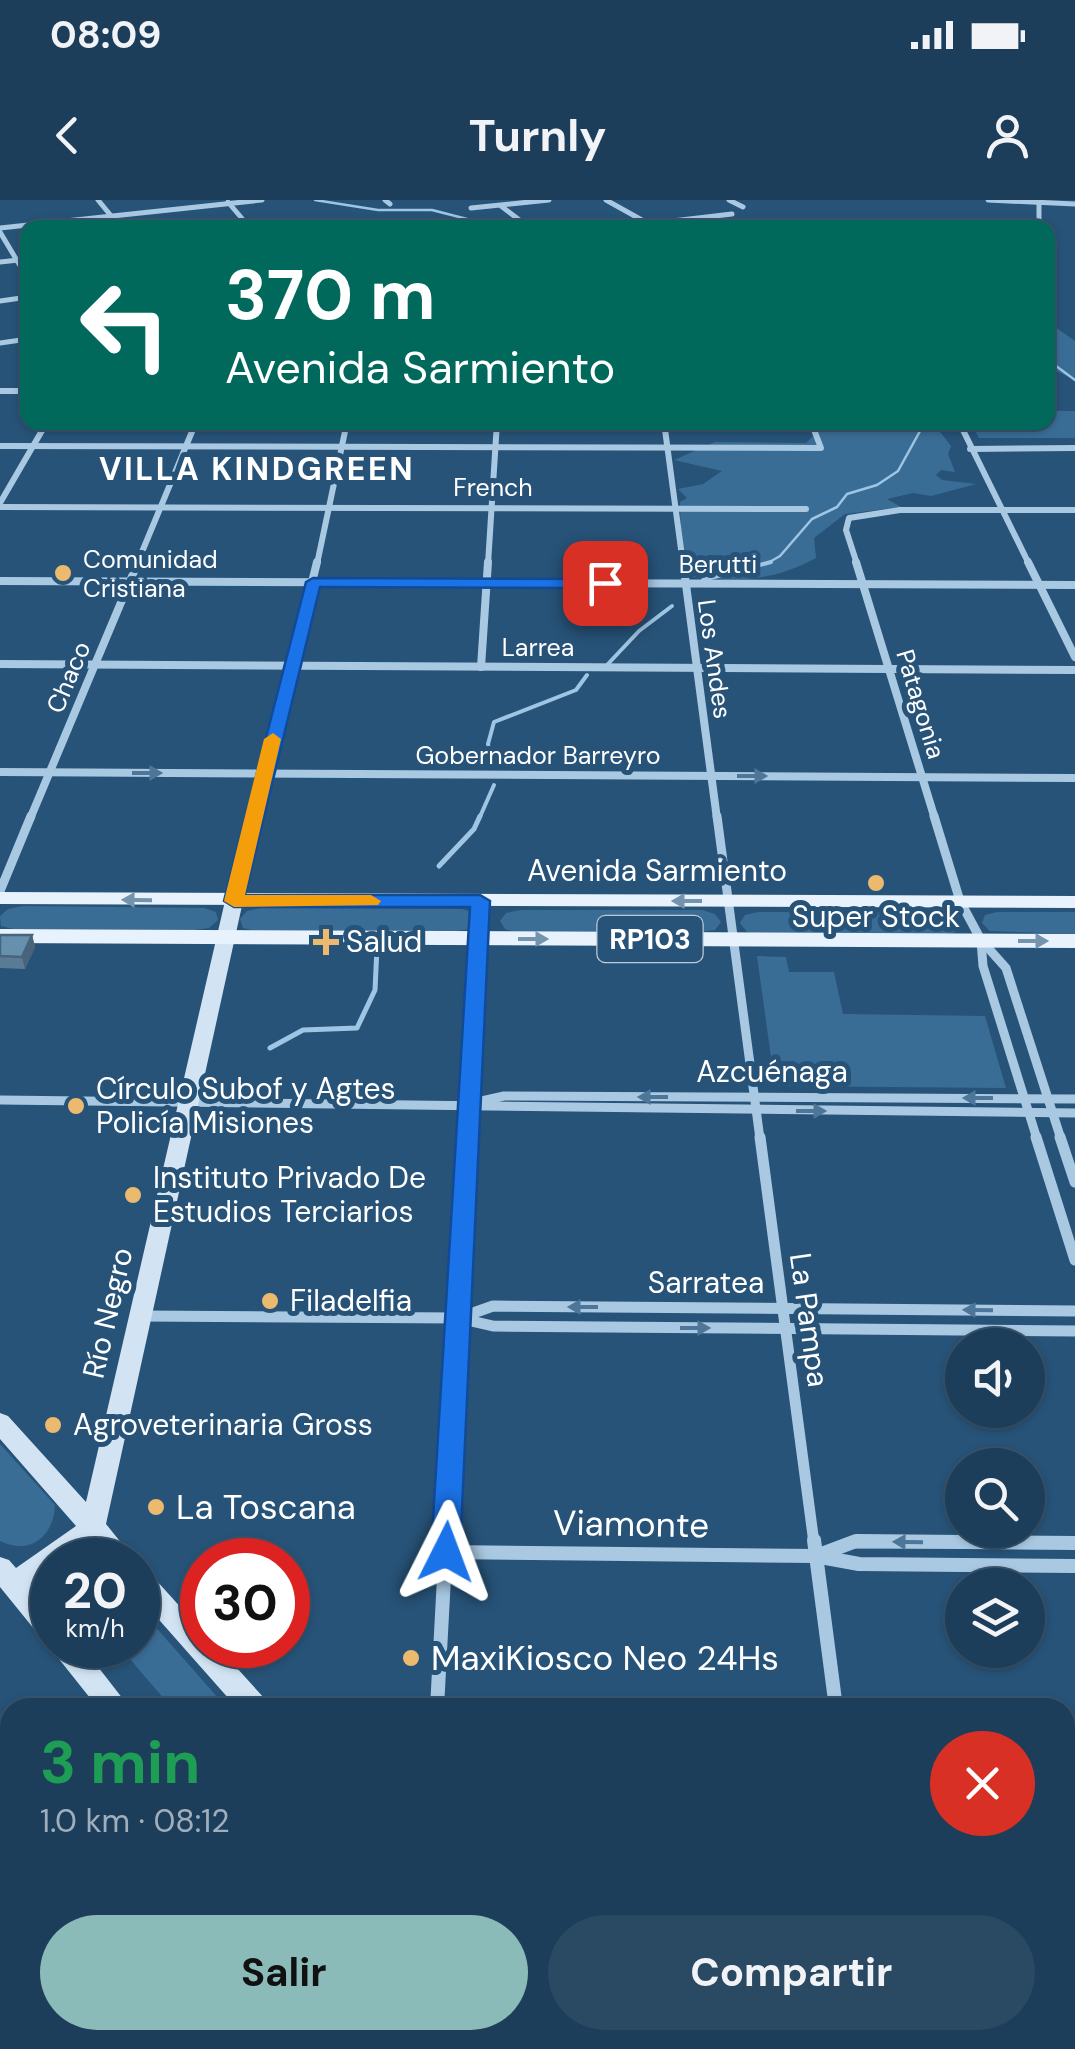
<!DOCTYPE html>
<html lang="es">
<meta charset="utf-8">
<style>
:root{--surface:#1d3e5a;--page:#2a4963;--text:#f1f3f6;--muted:#a0aebb;--line:#3b5770;--accent:#8bbbb9}
body{margin:0;font-family:"DM Sans",sans-serif;background:var(--page);color:var(--text);height:100vh;display:flex;flex-direction:column;font-size:38px;white-space:nowrap}
*{box-sizing:border-box;margin:0}
p{font-size:32px;color:var(--muted)}
.icon{flex:none;width:55px;height:55px;fill:none;stroke:currentColor;stroke-width:2;stroke-linecap:round;stroke-linejoin:round}
.map{position:relative;flex:1;overflow:hidden}
.side{position:absolute;left:0px;top:1498px;width:1075px;height:352px;display:flex;flex-direction:column;background:var(--surface);border-radius:30px 30px 0 0;box-shadow:0 2px 8px #0004,0 0 0 2px var(--line)}
.side>*{flex:none}
.top-card{position:absolute;left:20px;top:20px;width:1035px;height:210px;border-radius:20px;box-shadow:0 2px 8px #0004,0 0 0 2px var(--line);background:#00695c;color:#fff;overflow:hidden}
.controls{position:absolute;left:945px;top:1128px;display:grid;gap:20px}
.controls a{display:grid;place-items:center;width:100px;height:100px;border-radius:50%;background:var(--surface);box-shadow:0 2px 8px #0004,0 0 0 2px var(--line);font-size:50px}
.speed{position:absolute;left:30px;top:1338px;display:flex;gap:20px;font-size:50px;font-weight:700;text-align:center}
.speed>*{display:grid;place-content:center;width:130px;height:130px;border-radius:50%;background:var(--surface);box-shadow:0 2px 8px #0004,0 0 0 2px var(--line);line-height:1}
.speed small{font-size:25px;font-weight:400}
.speed .limit{border:15px solid #d22;background:#fff;color:#111}
.pin{position:absolute;display:grid;place-items:center;width:85px;height:85px;color:#fff;margin:-42px;border-radius:20px;box-shadow:0 5px 15px #0006}
.me{position:absolute;width:110px;margin:-55px;rotate:3deg;stroke-linejoin:round;filter:drop-shadow(0 0 8px #0008)}
.turn{display:flex;align-items:center;gap:35px;height:210px;padding:0 40px;font-size:45px}
.turn .icon{width:130px;height:130px;stroke-width:2.5}
.turn b{display:block;font-size:70px;line-height:85px}
.round{display:grid;place-items:center;flex:none;width:105px;height:105px;border-radius:52px;background:var(--page)}
.overview{display:flex;align-items:center;justify-content:space-between;height:170px;padding:0 40px}
h1{font-size:60px;font-weight:700;line-height:75px;color:#1e9e55}
.cta{display:flex;gap:20px;margin-top:auto;padding:20px 40px}
.cta a{flex:1;height:115px;border-radius:60px;background:var(--accent);color:#111;font-size:40px;font-weight:700;line-height:115px;text-align:center}
.cta a+a{background:var(--page);color:var(--text)}
.status{display:flex;justify-content:space-between;align-items:center;height:70px;padding:0 50px;background:var(--surface);direction:ltr}
.status svg{height:28px;fill:currentColor}
header{display:flex;justify-content:space-between;align-items:center;height:130px;padding:0 40px;background:var(--surface);font-size:45px;font-weight:700}
.map>svg:first-child{display:block}
.green{fill:#3a6d96}
.lines{fill:none;stroke-linecap:round;stroke-linejoin:round}
.stream-far2{stroke:#9ec5e3;stroke-width:2.5}
.stream-far1{stroke:#9ec5e3;stroke-width:4}
.stream{stroke:#9ec5e3;stroke-width:5}
.street-far5{stroke:#a9c9e3;stroke-width:5}
.street-far4{stroke:#a9c9e3;stroke-width:6}
.street-far3{stroke:#a9c9e3;stroke-width:8}
.street-far2{stroke:#a9c9e3;stroke-width:9}
.street-far1{stroke:#a9c9e3;stroke-width:11}
.street{stroke:#a9c9e3;stroke-width:14}
.secondary{fill:#d2e4f3;fill-rule:evenodd}
.primary{fill:#e8f2fc;fill-rule:evenodd}
.wall{fill:#597b96}
.shaded-wall{fill:#48647a}
.building{fill:#678fae;stroke:#48647a;stroke-width:2.5}
.oneway{fill:#4e7698}
.oneway2{fill:#7493ad}
.route{fill:#1a73e8;stroke:#114b97;stroke-width:2.5}
.slow{fill:#f59e0b}
.poi-dot{fill:#ebba6f;stroke:#275378;stroke-width:4}
.labels{text-anchor:middle;stroke-width:10;stroke-linejoin:round;paint-order:stroke}
.far-street-label{font-size:25px;fill:#fff;stroke:#275378}
.far-poi-label{font-size:25px;fill:#fff;stroke:#275378;text-anchor:start}
.shield{fill:#275378;stroke:#becbd6;stroke-width:2.5}
.shield-label{font-size:28px;font-weight:bold;fill:#fff}
.street-label{font-size:30px;fill:#fff;stroke:#275378}
.poi-label{font-size:30px;fill:#fff;stroke:#275378;text-anchor:start}
.far-district-label{font-size:32px;font-weight:bold;letter-spacing:2.5px;fill:#fff;stroke:#275378}
.near-poi-label{font-size:35px;fill:#fff;stroke:#275378;text-anchor:start}
.near-street-label{font-size:35px;fill:#fff;stroke:#275378}
</style>
<div class="status"><b>08:09</b><svg viewBox="0 0 49 12"><path d="M0 12V9h3v3zM5 12V6h3v6zM10 12V3h3v9zM15 12V0h3v12zM26 1h20v11H26zM47 4h2v5h-2z"/></svg></div>
<header><svg class="icon" aria-label="back" viewBox="0 0 24 24"><path d="M15 5l-7 7 7 7"/></svg>Turnly<svg class="icon" aria-label="person" viewBox="0 0 24 24"><circle cx="12" cy="8" r="4"/><path d="M4 21q1-7 8-7t8 7"/></svg></header>
<div class="map">
<svg width="1075" height="1849" viewBox="0 0 1075 1849">
<rect width="100%" height="100%" fill="#275378"/>
<!-- green -->
<g class="green">
<polygon points="1048,122 1075,141 1075,180 1048,167"/>
<polygon points="1048,211 1075,211 1075,238 979,238 971,223 1048,222"/>
<path d="M815,223h118l18,23 -3,8 7,18 -14,-2 -5,5 6,5 34,4 -45,12 -18,-3 -26,6 14,8 -56,7 -31,24 2,20c-45,24 -72,22 -122,19 -15,-15 -13,-54 -14,-75l7,-4 -9,-9 25,-5 19,-13 -48,-11 41,-18 91,1 12,-12z"/>
<polygon points="23,706 204,708 216,712 218,720 209,728 194,730 13,729 1,726 0,716 8,709"/>
<polygon points="262,708 462,709 475,713 479,721 471,729 457,731 256,731 243,728 240,719 247,711"/>
<polygon points="520,710 702,710 715,714 721,722 715,730 701,732 519,733 505,729 500,721 506,713"/>
<polygon points="758,712 941,712 955,716 961,724 957,732 944,734 761,735 747,732 740,723 745,715"/>
<polygon points="997,712 1075,712 1075,734 990,731 982,723 985,715"/>
<polygon points="757,756 786,757 789,772 834,772 843,814 985,816 1006,888 775,886"/>
<path d="M0,1244l55,61c-1,31 -25,51 -55,36z"/>
<polygon points="138,1407 226,1507 171,1507 118,1445 138,1445"/>
</g>
<g class="lines">
<!-- stream-far2 -->
<g class="stream-far2">
<polyline points="315,0 378,10 432,10 502,28"/>
<polyline points="1048,160 1075,180"/>
<polyline points="766,364 780,356 812,319 837,307 847,294 877,285 898,271 925,222"/>
</g>
<!-- stream-far1 -->
<g class="stream-far1">
<polyline points="703,380 771,362"/>
<polyline points="607,465 639,431 672,406"/>
<polyline points="492,565 488,544 494,522 576,490 587,475"/>
<polyline points="479,619 494,585"/>
</g>
<!-- stream -->
<g class="stream">
<polyline points="439,666 474,629 480,616"/>
<polyline points="270,848 303,830 357,828 375,790 377,747"/>
</g>
<!-- street-far5 -->
<g class="street-far5">
<polyline points="98,0 121,28"/>
<polyline points="385,0 390,4"/>
<polyline points="606,0 649,24"/>
<polyline points="729,0 743,7"/>
<polyline points="988,0 1075,4"/>
<polyline points="1039,0 1039,28"/>
<polyline points="228,2 250,28"/>
<polyline points="501,6 530,28"/>
<polyline points="471,8 549,0"/>
<polyline points="0,28 262,0"/>
<polyline points="321,28 373,23 380,28"/>
<polyline points="613,28 732,14"/>
<polyline points="0,32 28,79"/>
<polyline points="0,62 28,59"/>
<polyline points="0,101 28,97"/>
<polyline points="0,143 28,139"/>
</g>
<!-- street-far4 -->
<g class="street-far4">
<polyline points="0,191 28,191"/>
<polyline points="664,222 683,364"/>
<polyline points="959,222 1029,364"/>
<polyline points="0,246 821,248 811,222"/>
<polyline points="970,249 1075,248"/>
<polyline points="0,303 47,222"/>
<polyline points="0,307 806,309"/>
<polyline points="137,364 196,222"/>
<polyline points="317,364 347,222"/>
<polyline points="488,364 497,222"/>
<polyline points="857,364 846,330 849,318 900,310 1075,310"/>
</g>
<!-- street-far3 -->
<g class="street-far3">
<polyline points="683,362 717,619"/>
<polyline points="856,362 935,619"/>
<polyline points="1028,362 1075,457"/>
<polyline points="0,381 1075,385"/>
<polyline points="0,464 1075,470"/>
<polyline points="481,467 488,362"/>
<polyline points="0,572 1075,578"/>
<polyline points="30,619 138,362"/>
<polyline points="254,619 317,362"/>
</g>
<!-- street-far2 -->
<g class="street-far2">
<polyline points="717,616 760,939"/>
<polyline points="934,616 960,701 981,740 1006,768 1061,939"/>
<polyline points="0,691 31,616"/>
<polyline points="234,701 255,616"/>
<polyline points="981,741 983,766 1037,939"/>
<polyline points="0,900 1075,913"/>
<polyline points="477,902 504,896 1075,899"/>
<polyline points="467,939 480,701"/>
</g>
<!-- street-far1 -->
<g class="street-far1">
<polyline points="760,937 814,1343"/>
<polyline points="1036,937 1075,1060"/>
<polyline points="1060,937 1075,982"/>
<polyline points="141,1116 458,1118 493,1126 1075,1131"/>
<polyline points="459,1118 493,1106 1075,1111"/>
<polyline points="446,1343 467,937"/>
<polyline points="852,1343 1030,1343"/>
</g>
<!-- street -->
<g class="street">
<polyline points="814,1340 836,1508"/>
<polyline points="446,1352 815,1356 859,1364 1075,1366"/>
<polyline points="816,1356 856,1341 1075,1343"/>
<polyline points="437,1508 446,1340"/>
<polyline points="1065,1742 1075,1738"/>
<polyline points="249,1849 259,1840"/>
<polyline points="746,1849 774,1840"/>
</g>
<!-- secondary -->
<g class="secondary">
<polygon points="234,696 243,701 106,1324 135,1360 106,1360 91,1343 67,1360 52,1360 52,1370 31,1386 52,1412 52,1445 81,1445 130,1508 98,1508 55,1454 52,1443 43,1440 0,1387 0,1357 9,1360 16,1368 76,1326 0,1239 0,1213 8,1216 86,1302 225,701"/>
<polygon points="138,1367 147,1370 202,1431 202,1445 216,1445 265,1499 269,1508 237,1508 138,1396"/>
<polygon points="375,1840 411,1840 415,1849 379,1849"/>
<polygon points="537,1840 573,1840 577,1849 541,1849"/>
</g>
<!-- primary -->
<g class="primary">
<polygon points="0,692 1075,696 1075,708 0,704"/>
<polygon points="0,729 1075,734 1075,748 0,743"/>
</g>
</g>
<!-- wall -->
<polygon class="wall" points="0,735 32,735 35,747 25,769 0,768"/>
<!-- shaded-wall -->
<g class="shaded-wall">
<polygon points="32,735 35,747 25,769 22,757"/>
<polygon points="918,1840 926,1840 923,1846 921,1849 911,1849"/>
</g>
<!-- building -->
<g class="building">
<polygon points="0,735 32,735 22,757 0,756"/>
<polygon points="836,1840 918,1840 911,1849 808,1849"/>
</g>
<!-- one-way arrows -->
<defs><path id="oneway-solid" d="M-6-.8H1V-3.2L6.5 0L1 3.2V.8H-6Z" transform="scale(2.5)"/></defs>
<g class="oneway">
<use href="#oneway-solid" transform="translate(147 573)"/>
<use href="#oneway-solid" transform="translate(752 576)"/>
<use href="#oneway-solid" transform="translate(653 897) rotate(-180)"/>
<use href="#oneway-solid" transform="translate(978 898) rotate(-180)"/>
<use href="#oneway-solid" transform="translate(811 911)"/>
<use href="#oneway-solid" transform="translate(583 1107) rotate(-180)"/>
<use href="#oneway-solid" transform="translate(978 1110) rotate(-179)"/>
<use href="#oneway-solid" transform="translate(695 1128)"/>
<use href="#oneway-solid" transform="translate(908 1342) rotate(-179)"/>
</g>
<g class="oneway2">
<use href="#oneway-solid" transform="translate(137 700) rotate(-179)"/>
<use href="#oneway-solid" transform="translate(687 701) rotate(180)"/>
<use href="#oneway-solid" transform="translate(533 739)"/>
<use href="#oneway-solid" transform="translate(1033 741)"/>
</g>
<!-- route -->
<polygon class="route" points="313,378 605,379 613,383 605,388 320,387 245,695 480,695 490,701 460,1352 456,1361 446,1365 435,1361 431,1352 470,707 234,707 224,701 306,382"/>
<!-- slow -->
<polygon class="slow" points="273,533 281,539 245,695 371,695 381,701 378,705 234,707 224,701 264,539"/>
<!-- markers -->
<g class="poi-dot">
<circle cx="63" cy="373" r="10"/>
<circle cx="876" cy="683" r="10"/>
<path d="M321 727h10v10h10v10h-10v10h-10v-10h-10v-10h10z"/>
<circle cx="76" cy="906" r="10"/>
<circle cx="133" cy="995" r="10"/>
<circle cx="270" cy="1101" r="10"/>
<circle cx="53" cy="1225" r="10"/>
<circle cx="156" cy="1307" r="10"/>
<circle cx="411" cy="1458" r="10"/>
</g>
<g class="labels">
<!-- far-street labels -->
<g class="far-street-label">
<text x="493" y="296">French</text>
<text x="718" y="373">Berutti</text>
<text x="538" y="456">Larrea</text>
<text transform="translate(715 459) rotate(82)" y="9">Los Andes</text>
<text transform="translate(68 477) rotate(-67)" y="9">Chaco</text>
<text transform="translate(921 504) rotate(73)" y="9">Patagonia</text>
<text x="538" y="564">Gobernador Barreyro</text>
</g>
<!-- far-poi labels -->
<g class="far-poi-label">
<text x="83" y="368">Comunidad<tspan x="83" dy="29">Cristiana</tspan></text>
</g>
<!-- shield labels -->
<rect class="shield" x="597.5" y="716" width="105" height="46" rx="8"/>
<g class="shield-label">
<text x="650" y="749">RP103</text>
</g>
<!-- street labels -->
<g class="street-label">
<text x="657" y="681">Avenida Sarmiento</text>
<text x="772" y="882">Azcuénaga</text>
<text x="706" y="1093">Sarratea</text>
<text transform="translate(108 1113) rotate(-77)" y="10">Río Negro</text>
<text transform="translate(809 1120) rotate(82)" y="10">La Pampa</text>
</g>
<!-- poi labels -->
<g class="poi-label">
<text x="876" y="727" text-anchor="middle">Super Stock</text>
<text x="346" y="752">Salud</text>
<text x="96" y="899">Círculo Subof y Agtes<tspan x="96" dy="34">Policía Misiones</tspan></text>
<text x="153" y="988">Instituto Privado De<tspan x="153" dy="34">Estudios Terciarios</tspan></text>
<text x="290" y="1111">Filadelfia</text>
<text x="73" y="1235">Agroveterinaria Gross</text>
</g>
<!-- far-district labels -->
<g class="far-district-label">
<text x="257" y="280">VILLA KINDGREEN</text>
</g>
<!-- near-poi labels -->
<g class="near-poi-label">
<text x="176" y="1319">La Toscana</text>
<text x="431" y="1470">MaxiKiosco Neo 24Hs</text>
</g>
<!-- near-street labels -->
<g class="near-street-label">
<text transform="translate(631 1324) rotate(1)" y="12">Viamonte</text>
</g>
</g>
</svg>
<div class="controls">
<a><svg class="icon" aria-label="sound" viewBox="0 0 24 24"><path d="M4 9h4l5-4v14l-5-4H4zM17 9q2 3 0 6"/></svg></a>
<a><svg class="icon" aria-label="search" viewBox="0 0 24 24"><circle cx="10" cy="10" r="6"/><path d="M15 15l6 6"/></svg></a>
<a><svg class="icon" aria-label="layers" viewBox="0 0 24 24"><path d="M12 4l9 5-9 5-9-5zM3 14l9 5 9-5"/></svg></a>
</div>
<div class="speed"><div>20<small>km/h</small></div><div class="limit">30</div></div>
<div class="pin" style="left:605px;top:383px;background:#d93025"><svg class="icon" aria-label="arrive" viewBox="0 0 24 24"><path d="M6 21V4h12l-3 4 3 4H6"/></svg></div>
<svg class="me" style="left:446px;top:1352px" viewBox="-20 -20 40 40"><path d="M0-17L14 15 0 8-14 15z" fill="#1a73e8" stroke="#fff" stroke-width="4"/></svg>
<div class="top-card">
<div class="turn"><svg class="icon" aria-label="left" viewBox="0 0 24 24"><path d="M17 20v-9H6M10 6l-5 5 5 5"/></svg><div><b>370 m</b>Avenida Sarmiento</div></div>
</div>
<section class="side">
<div class="overview"><div><h1>3 min</h1><p>1.0 km · 08:12</p></div><a class="round" style="background:#d93025;color:#fff"><svg class="icon" aria-label="close" viewBox="0 0 24 24"><path d="M6 6l12 12M18 6L6 18"/></svg></a></div>
<div class="cta"><a>Salir</a><a>Compartir</a></div>
</section>
</div>
